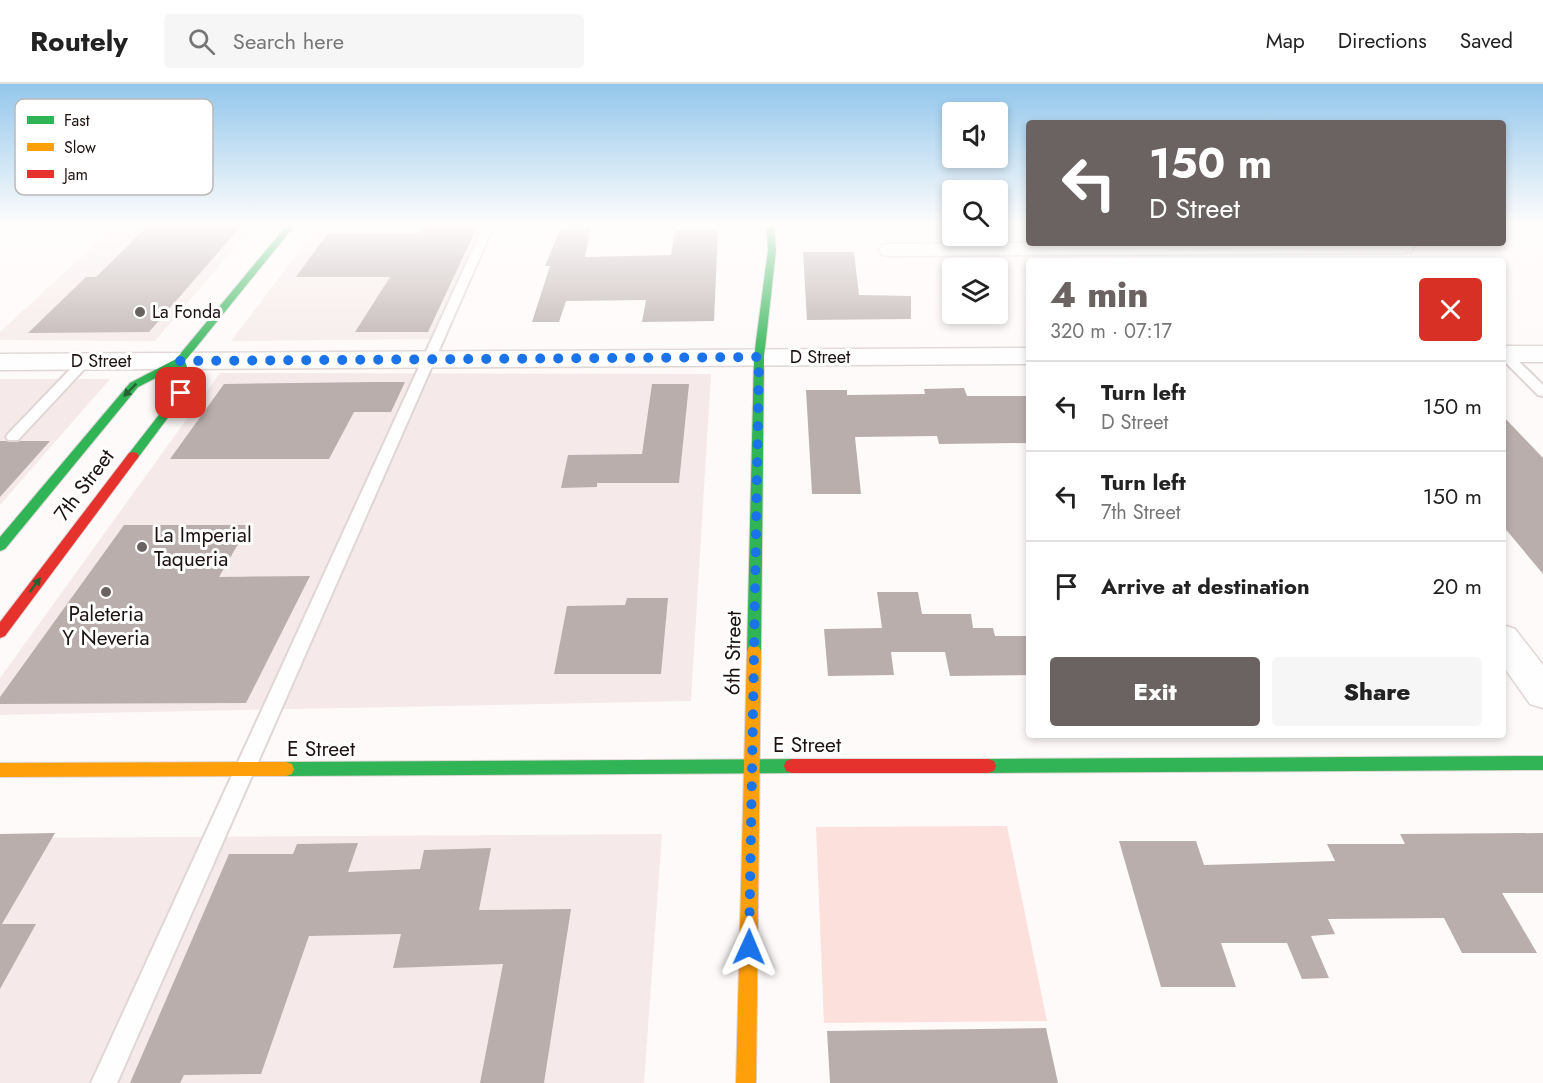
<!DOCTYPE html>
<meta charset="utf-8">
<style>
:root{--surface:#fff;--page:#f6f6f6;--text:#222;--muted:#767676;--line:#e0e0e0;--accent:#6b6362}
body{margin:0;font-family:Jost,sans-serif;background:var(--page);color:var(--text);height:100vh;display:flex;flex-direction:column;font-size:22px;white-space:nowrap}
*{box-sizing:border-box;margin:0}
p{font-size:20px;color:var(--muted)}
.icon{flex:none;width:33px;height:33px;fill:none;stroke:currentColor;stroke-width:2;stroke-linecap:round;stroke-linejoin:round}
.map{position:relative;flex:1;overflow:hidden}
.panel{position:absolute;left:1026px;top:174px;width:480px;height:480px;display:flex;flex-direction:column;background:var(--surface);border-radius:6px;box-shadow:0 3px 9px #0003}
.panel>*{flex:none}
.hud{position:absolute;left:1026px;top:36px;width:480px;height:126px;border-radius:6px;box-shadow:0 3px 9px #0003;background:#6b6362;color:#fff;overflow:hidden}
.controls{position:absolute;left:942px;top:18px;display:grid;gap:12px}
.controls a{display:grid;place-items:center;width:66px;height:66px;border-radius:6px;background:var(--surface);box-shadow:0 3px 9px #0003;font-size:30px}
.pin{position:absolute;display:grid;place-items:center;width:51px;height:51px;color:#fff;margin:-26px;border-radius:12px;box-shadow:0 3px 9px #0006}
.me{position:absolute;width:66px;margin:-33px;rotate:1deg;stroke-linejoin:round;filter:drop-shadow(0 0 4px #0008)}
.turn{display:flex;align-items:center;gap:21px;height:126px;padding:0 24px;font-size:27px}
.turn .icon{width:78px;height:78px;stroke-width:2.5}
.turn b{display:block;font-size:42px;line-height:51px}
.round{display:grid;place-items:center;flex:none;width:63px;height:63px;border-radius:6px;background:var(--page)}
.head{display:flex;align-items:center;justify-content:space-between;height:102px;padding:0 24px}
h1{font-size:36px;font-weight:800;line-height:45px;color:var(--accent)}
.action{display:flex;gap:12px;margin-top:auto;padding:12px 24px}
.action a{flex:1;height:69px;border-radius:6px;background:var(--accent);color:#fff;font-size:24px;font-weight:800;line-height:69px;text-align:center}
.action a+a{background:var(--page);color:var(--text)}
ul{padding:0;list-style:none}
li{display:flex;align-items:center;gap:18px;height:90px;padding:0 24px;border-top:2px solid var(--line)}
li div{flex:1}
li b{display:block;font-size:22px}
li em{font-style:normal}
header{display:flex;align-items:center;gap:36px;box-sizing:border-box;height:84px;padding:0 30px;background:var(--surface);border-bottom:2px solid var(--line)}
header strong{font-size:28px}
nav{display:flex;gap:33px;margin-inline-start:auto;font-size:21px}
.search{width:420px;height:54px;background:var(--page);display:flex;align-items:center;gap:15px;box-sizing:border-box;padding:0 21px;border-radius:6px;color:var(--muted);font-size:22px}
.map>svg:first-child{display:block}
.built{fill:#f5eae9}
.green{fill:#fce0dc}
.building{fill:#baaead}
.lines{fill:none;stroke-linecap:round;stroke-linejoin:round}
.lane-casing{stroke:#dfd6d5;stroke-width:4}
.street-casing{stroke:#dfd6d5;stroke-width:3}
.fast-casing{stroke:#dfd6d5;stroke-width:2}
.slow-casing{stroke:#dfd6d5;stroke-width:2}
.jam-casing{stroke:#dfd6d5;stroke-width:2}
.lane{fill:#fffefe;fill-rule:evenodd}
.street{fill:#fffefe;fill-rule:evenodd}
.fast{fill:#30b455;fill-rule:evenodd}
.slow{fill:#ff9f0a;fill-rule:evenodd}
.jam{fill:#e5322d;fill-rule:evenodd}
.oneway{fill:#266333}
.route{stroke:#1a73e8;stroke-width:10;stroke-dasharray:0 18}
.poi-dot{fill:#6b6362;stroke:#fff;stroke-width:2}
.labels{text-anchor:middle;stroke-width:6;stroke-linejoin:round;paint-order:stroke}
.far-poi-label{font-size:18px;fill:#1c1211;stroke:#fff;text-anchor:start}
.far-street-label{font-size:18px;fill:#1c1211;stroke:#fff}
.street-label{font-size:21px;fill:#1c1211;stroke:#fff}
.poi-label{font-size:21px;fill:#1c1211;stroke:#fff;text-anchor:start}
.key{fill:#fff;stroke:#bbb8b8;stroke-width:1.5}
.key-label{font-size:16px;fill:#1c1211}
</style>
<header>
<strong>Routely</strong>
<div class="search"><svg class="icon" aria-label="search" viewBox="0 0 24 24"><circle cx="10" cy="10" r="6"/><path d="M15 15l6 6"/></svg>Search here</div>
<nav><a>Map</a><a>Directions</a><a>Saved</a></nav>
</header>
<div class="map">
<svg width="1543" height="999" viewBox="0 0 1543 999">
<rect width="100%" height="100%" fill="#fefaf9"/>
<!-- built -->
<g class="built">
<polygon points="116,141 254,141 155,257 0,256 0,248"/>
<polygon points="319,141 494,141 443,255 231,257"/>
<polygon points="220,289 711,290 691,617 0,631 0,594"/>
<polygon points="0,295 110,295 0,421"/>
<polygon points="662,750 644,999 0,999 0,754"/>
</g>
<!-- green -->
<polygon class="green" points="1007,742 1047,937 824,939 816,743"/>
<!-- building -->
<g class="building">
<polygon points="149,141 242,141 149,248 28,249 86,193 96,193"/>
<polygon points="423,141 478,141 428,248 355,248 390,193 296,193 328,149 419,149"/>
<polygon points="591,144 585,173 671,171 675,146 718,146 714,237 642,238 646,216 566,217 559,238 532,238 550,182 545,182 560,145"/>
<polygon points="803,168 854,168 859,211 911,212 911,235 807,236"/>
<polygon points="376,298 405,298 391,328 354,328 329,375 170,375 224,300"/>
<polygon points="652,300 689,300 679,399 597,399 597,403 561,404 568,371 642,370"/>
<polygon points="964,304 967,312 1029,312 1029,359 939,360 937,352 855,353 861,410 812,410 806,306 847,306 847,311 925,310 924,305"/>
<polygon points="1503,332 1543,374 1543,490 1503,442"/>
<polygon points="0,357 50,357 0,413"/>
<polygon points="124,441 249,441 219,493 310,492 246,619 0,620 0,613"/>
<polygon points="877,508 918,508 922,530 971,530 973,544 993,544 995,552 1029,552 1029,591 950,592 945,568 891,568 894,591 828,592 824,545 882,544"/>
<polygon points="627,514 668,514 661,590 554,590 567,522 625,521"/>
<polygon points="55,749 2,840 36,840 0,905 0,750"/>
<polygon points="1543,749 1543,809 1502,809 1537,869 1462,869 1444,834 1328,835 1335,850 1311,852 1329,894 1302,895 1287,859 1221,859 1236,903 1161,903 1119,757 1196,757 1204,781 1335,777 1327,760 1405,760 1400,750"/>
<polygon points="358,759 348,788 420,785 424,766 491,764 479,826 571,825 544,999 480,999 503,880 393,884 401,850 309,852 261,990 184,991 180,999 130,999 229,770 293,770 297,760"/>
<polygon points="1046,944 1058,999 830,999 827,947"/>
</g>
<g class="lines">
<!-- lane casing -->
<g class="lane-casing">
<g id="lane">
<polygon points="484,141 494,141 117,999 91,999"/>
<polygon points="1503,266 1508,267 1543,301 1543,312 1538,311 1503,276"/>
<polygon points="85,273 89,274 91,277 89,280 18,356 8,356 6,353 8,350 81,274"/>
</g>
</g>
<!-- street casing -->
<g class="street-casing">
<g id="street">
<polygon points="1029,159 1411,159 1414,163 1411,168 1403,169 890,172 882,171 879,166 882,161 890,160"/>
<rect x="1503" y="262" width="40" height="16"/>
<polygon points="1029,264 1029,280 0,286 0,270"/>
<polygon points="1503,541 1515,545 1543,581 1543,624 1530,620 1503,582"/>
</g>
</g>
<!-- fast casing -->
<g class="fast-casing">
<g id="fast">
<polygon points="287,141 295,141 185,277 193,300 137,375 133,376 127,372 183,300 177,283 138,303 5,465 0,467 0,453 130,299 176,275"/>
<polygon points="766,141 774,141 776,166 764,273 761,567 759,571 749,571 747,567 754,273 768,166"/>
<polygon points="1543,672 1543,686 988,689 982,687 980,682 982,677 988,675"/>
<polygon points="792,675 798,677 800,682 798,687 792,689 286,692 280,690 278,685 280,680 286,678"/>
</g>
</g>
<!-- slow casing -->
<g class="slow-casing">
<g id="slow">
<polygon points="754,561 759,563 761,567 756,999 736,999 747,567 749,563"/>
<polygon points="286,678 292,680 294,685 292,690 286,692 0,693 0,679"/>
</g>
</g>
<!-- jam casing -->
<g class="jam-casing">
<g id="jam">
<polygon points="133,368 137,369 139,372 137,375 5,552 0,554 0,538 129,369"/>
<polygon points="792,675 988,675 994,677 996,682 994,687 988,689 792,689 786,687 784,682 786,677"/>
</g>
</g>
<!-- lane -->
<use href="#lane" class="lane"/>
<!-- street -->
<use href="#street" class="street"/>
<!-- fast -->
<use href="#fast" class="fast"/>
<!-- slow -->
<use href="#slow" class="slow"/>
<!-- jam -->
<use href="#jam" class="jam"/>
</g>
<!-- one-way arrows -->
<defs><path id="oneway-solid" d="M-6-.8H1V-3.2L6.5 0L1 3.2V.8H-6Z" transform="scale(1.5)"/></defs>
<g class="oneway">
<use href="#oneway-solid" transform="translate(130 306) rotate(135)"/>
<use href="#oneway-solid" transform="translate(35 501) rotate(-53)"/>
</g>
<!-- sky -->
<linearGradient id="sky" x2="0" y2="1"><stop stop-color="#93c7ec"/><stop offset="0.5" stop-color="#fffdfc"/><stop offset="1" stop-color="#fffdfc" stop-opacity="0"/></linearGradient>
<rect width="1543" height="281" fill="url(#sky)"/>
<g class="lines">
<!-- route -->
<polyline class="route" points="181,309 188,300 180,277 759,273 749,863"/>
</g>
<!-- markers -->
<g class="poi-dot">
<circle cx="140" cy="228" r="6"/>
<circle cx="142" cy="463" r="6"/>
<circle cx="106" cy="508" r="6"/>
</g>
<g class="labels">
<!-- far-poi labels -->
<g class="far-poi-label">
<text x="152" y="234">La Fonda</text>
</g>
<!-- far-street labels -->
<g class="far-street-label">
<text x="820" y="279">D Street</text>
<text x="101" y="283">D Street</text>
</g>
<!-- street labels -->
<g class="street-label">
<text transform="translate(84 401) rotate(-53)" y="7">7th Street</text>
<text transform="translate(733 569) rotate(-89)" y="7">6th Street</text>
<text x="807" y="668">E Street</text>
<text x="321" y="672">E Street</text>
</g>
<!-- poi labels -->
<g class="poi-label">
<text x="154" y="458">La Imperial<tspan x="154" dy="24">Taqueria</tspan></text>
<text x="106" y="537" text-anchor="middle">Paleteria<tspan x="106" dy="24">Y Neveria</tspan></text>
</g>
</g>
<!-- legend -->
<rect x="15" y="15" width="198" height="96" rx="9" class="key"/>
<rect x="27" y="32" width="27" height="8" fill="#30b455"/>
<rect x="27" y="59" width="27" height="8" fill="#ff9f0a"/>
<rect x="27" y="86" width="27" height="8" fill="#e5322d"/>
<g class="key-label">
<text x="64" y="42">Fast</text>
<text x="64" y="69">Slow</text>
<text x="64" y="96">Jam</text>
</g>
</svg>
<div class="controls">
<a><svg class="icon" aria-label="sound" viewBox="0 0 24 24"><path d="M4 9h4l5-4v14l-5-4H4zM17 9q2 3 0 6"/></svg></a>
<a><svg class="icon" aria-label="search" viewBox="0 0 24 24"><circle cx="10" cy="10" r="6"/><path d="M15 15l6 6"/></svg></a>
<a><svg class="icon" aria-label="layers" viewBox="0 0 24 24"><path d="M12 4l9 5-9 5-9-5zM3 14l9 5 9-5"/></svg></a>
</div>
<div class="pin" style="left:181px;top:309px;background:#d93025"><svg class="icon" aria-label="arrive" viewBox="0 0 24 24"><path d="M6 21V4h12l-3 4 3 4H6"/></svg></div>
<svg class="me" style="left:749px;top:863px" viewBox="-20 -20 40 40"><path d="M0-17L14 15 0 8-14 15z" fill="#1a73e8" stroke="#fff" stroke-width="4"/></svg>
<div class="hud">
<div class="turn"><svg class="icon" aria-label="left" viewBox="0 0 24 24"><path d="M17 20v-9H6M10 6l-5 5 5 5"/></svg><div><b>150 m</b>D Street</div></div>
</div>
<section class="panel">
<div class="head"><div><h1>4 min</h1><p>320 m · 07:17</p></div><a class="round" style="background:#d93025;color:#fff"><svg class="icon" aria-label="close" viewBox="0 0 24 24"><path d="M6 6l12 12M18 6L6 18"/></svg></a></div>
<ul>
<li><svg class="icon" aria-label="left" viewBox="0 0 24 24"><path d="M17 20v-9H6M10 6l-5 5 5 5"/></svg><div><b>Turn left</b><p>D Street</p></div><em>150 m</em></li>
<li><svg class="icon" aria-label="left" viewBox="0 0 24 24"><path d="M17 20v-9H6M10 6l-5 5 5 5"/></svg><div><b>Turn left</b><p>7th Street</p></div><em>150 m</em></li>
<li><svg class="icon" aria-label="arrive" viewBox="0 0 24 24"><path d="M6 21V4h12l-3 4 3 4H6"/></svg><div><b>Arrive at destination</b></div><em>20 m</em></li>
</ul>
<div class="action"><a>Exit</a><a>Share</a></div>
</section>
</div>
